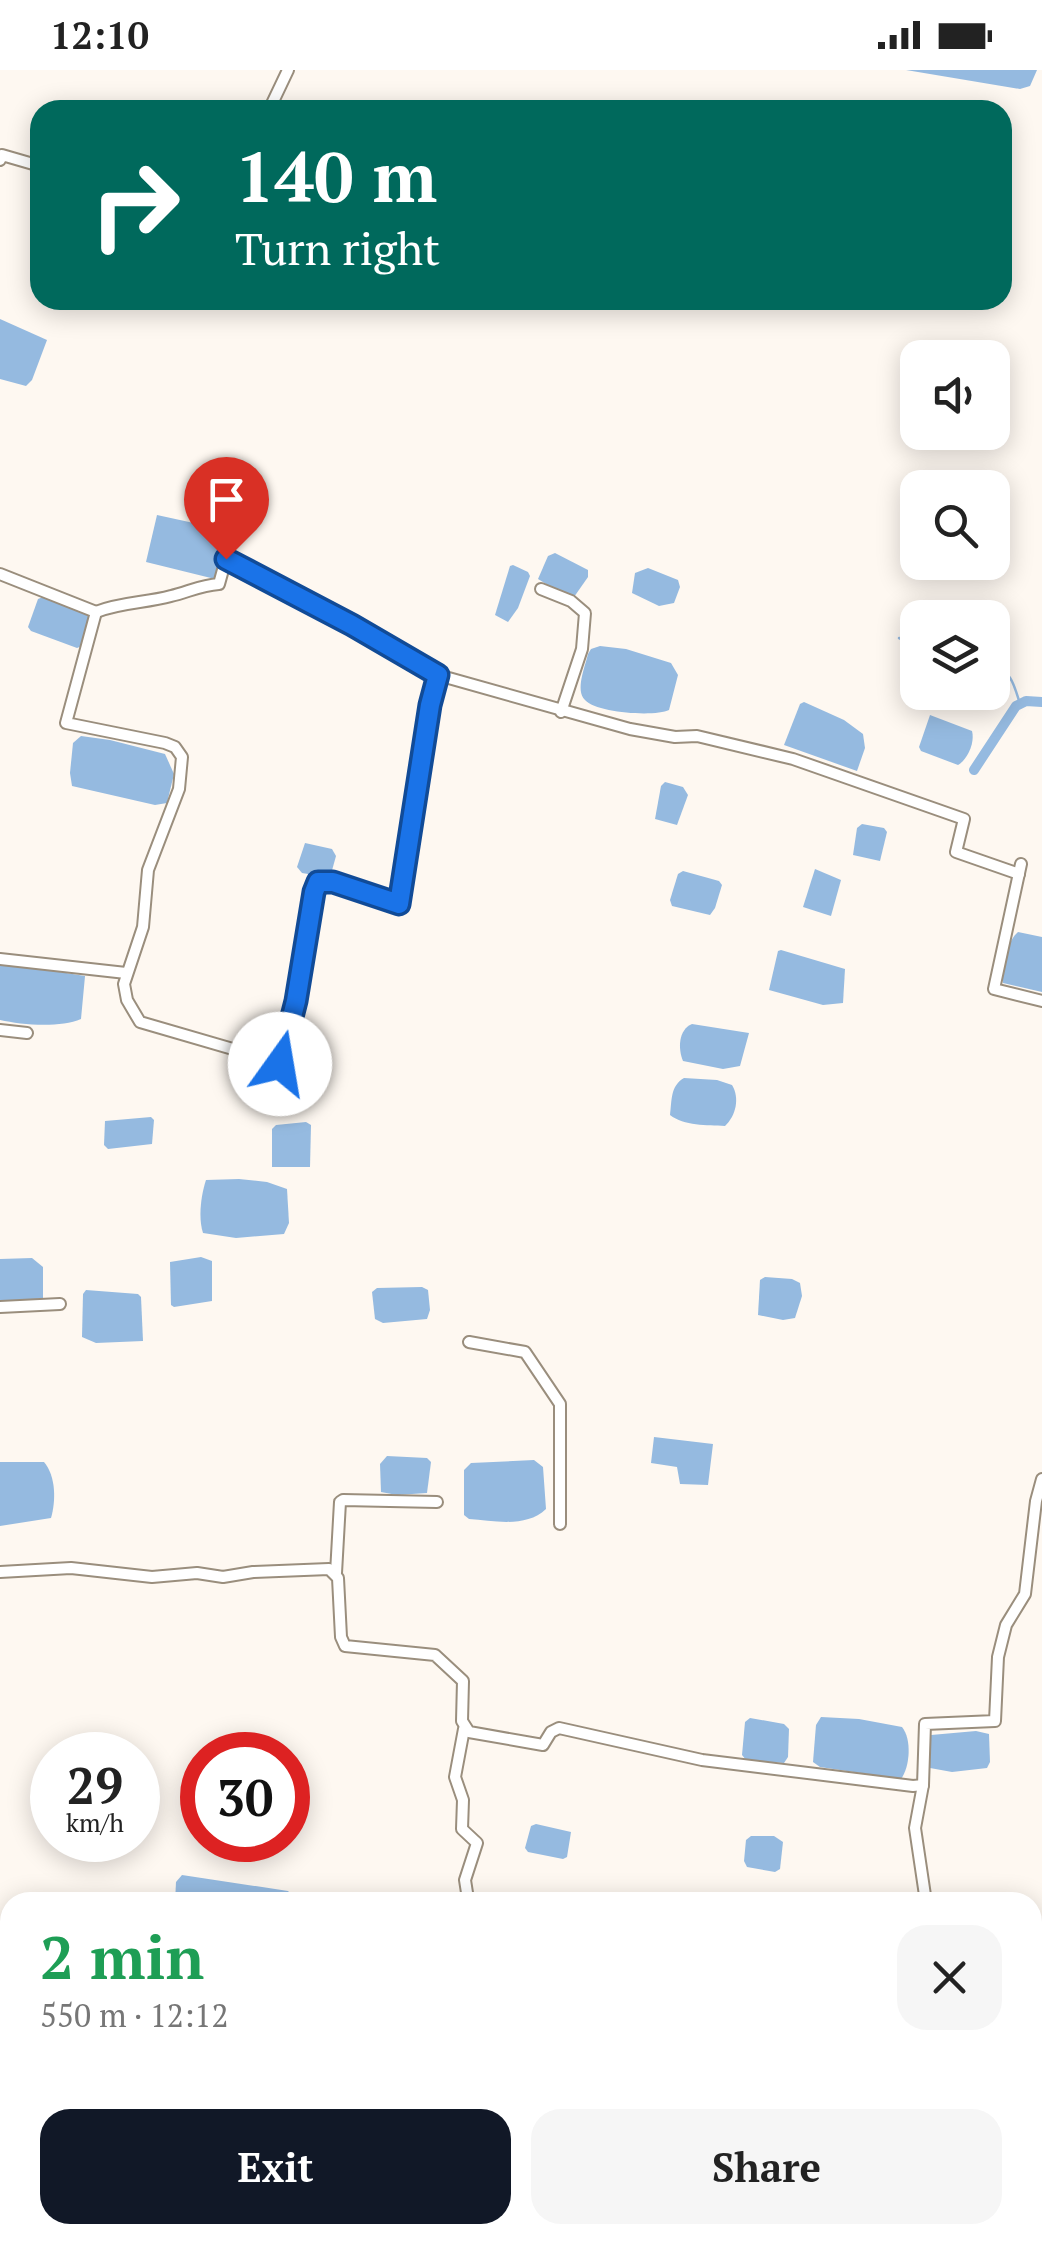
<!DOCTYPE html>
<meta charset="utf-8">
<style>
:root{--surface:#fff;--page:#f6f6f6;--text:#222;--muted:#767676;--accent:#111827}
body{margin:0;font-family:"PT Serif",serif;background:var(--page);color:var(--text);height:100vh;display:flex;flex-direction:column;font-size:38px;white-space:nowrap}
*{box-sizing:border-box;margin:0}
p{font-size:32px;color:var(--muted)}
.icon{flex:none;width:55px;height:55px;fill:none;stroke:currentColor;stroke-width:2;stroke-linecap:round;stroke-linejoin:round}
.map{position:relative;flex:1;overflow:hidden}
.drawer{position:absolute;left:0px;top:1822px;width:1042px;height:352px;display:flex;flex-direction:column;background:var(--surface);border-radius:30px 30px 0 0;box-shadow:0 5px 25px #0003}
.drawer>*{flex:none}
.top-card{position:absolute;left:30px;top:30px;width:982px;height:210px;border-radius:30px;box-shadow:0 5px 25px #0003;background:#00695c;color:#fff;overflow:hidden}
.fabs{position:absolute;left:900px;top:270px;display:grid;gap:20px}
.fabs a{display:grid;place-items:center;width:110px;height:110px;border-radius:20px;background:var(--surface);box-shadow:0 5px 25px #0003;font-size:50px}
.speed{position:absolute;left:30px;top:1662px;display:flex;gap:20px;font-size:50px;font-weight:700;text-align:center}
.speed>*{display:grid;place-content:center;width:130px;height:130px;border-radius:50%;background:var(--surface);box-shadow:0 5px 25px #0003;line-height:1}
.speed small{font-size:25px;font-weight:400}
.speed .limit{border:15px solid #d22;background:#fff;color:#111}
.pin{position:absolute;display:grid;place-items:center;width:85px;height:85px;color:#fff;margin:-102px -42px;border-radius:50% 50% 50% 0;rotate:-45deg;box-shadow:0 0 10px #0007}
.pin .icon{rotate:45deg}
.me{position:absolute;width:110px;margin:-55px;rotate:13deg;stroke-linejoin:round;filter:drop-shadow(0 0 8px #0008)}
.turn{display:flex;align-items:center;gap:35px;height:210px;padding:0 40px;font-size:45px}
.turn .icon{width:130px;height:130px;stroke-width:2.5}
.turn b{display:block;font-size:70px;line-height:85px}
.round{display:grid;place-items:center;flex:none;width:105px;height:105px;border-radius:30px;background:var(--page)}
.headline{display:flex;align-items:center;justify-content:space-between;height:170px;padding:0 40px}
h1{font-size:60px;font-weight:800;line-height:75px;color:#1e9e55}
.cta{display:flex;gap:20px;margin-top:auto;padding:20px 40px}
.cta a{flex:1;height:115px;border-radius:30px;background:var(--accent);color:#fff;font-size:40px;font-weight:800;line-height:115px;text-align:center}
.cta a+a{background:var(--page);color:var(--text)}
.status{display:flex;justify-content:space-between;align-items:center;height:70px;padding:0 50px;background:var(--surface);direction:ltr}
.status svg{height:28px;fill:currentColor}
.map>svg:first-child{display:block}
.water{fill:#95bae0}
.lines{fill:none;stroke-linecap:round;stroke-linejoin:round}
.stream{stroke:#95bae0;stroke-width:2.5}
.canal{stroke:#95bae0;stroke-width:10}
.minor-casing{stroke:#9a8e7d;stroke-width:14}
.minor{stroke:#fff;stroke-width:10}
.route-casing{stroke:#114b97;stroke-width:25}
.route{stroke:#1a73e8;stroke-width:18}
</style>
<div class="status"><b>12:10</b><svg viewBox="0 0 49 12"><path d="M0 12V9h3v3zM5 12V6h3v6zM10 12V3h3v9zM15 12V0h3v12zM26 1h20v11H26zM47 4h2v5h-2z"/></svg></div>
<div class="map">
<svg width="1042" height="2173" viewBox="0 0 1042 2173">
<rect width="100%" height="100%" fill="#fef8f1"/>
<!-- water -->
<g class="water">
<polygon points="906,0 1037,0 1030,16 1020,19"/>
<polygon points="0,249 47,270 32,310 26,316 0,309"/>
<polygon points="157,445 212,457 229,464 215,509 146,492"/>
<polygon points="555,483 588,500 588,507 574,527 566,526 538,509 548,486"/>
<polygon points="513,495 528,502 530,506 518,538 508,552 495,545 510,496"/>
<polygon points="648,498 678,510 680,517 674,533 659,536 632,523 635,503"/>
<polygon points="43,527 90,544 82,576 77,578 31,561 28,557 38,529"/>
<path d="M600,576l26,3 45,14 7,12 -9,35c-14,7 -73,3 -84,-10 -10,-10 0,-33 3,-46l3,-5z"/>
<polygon points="804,632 844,650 863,664 865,678 857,701 784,675 800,634"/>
<path d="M930,645l42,16c3,11 -4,28 -14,34l-37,-14 -2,-4z"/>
<polygon points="81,666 110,670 165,684 174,704 167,733 155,735 72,716 70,703 73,673"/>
<polygon points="665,712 683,717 688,725 677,755 655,749 661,716"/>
<polygon points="862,754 884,758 887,762 880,791 853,785 857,758"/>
<polygon points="305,773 332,779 336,786 331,804 326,807 302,803 297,797"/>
<polygon points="815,799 841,810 831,846 803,837"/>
<polygon points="683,801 719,811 722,815 715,838 710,845 672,836 670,830 678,804"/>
<path d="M1018,862l24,5v55l-39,-9c-2,-14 4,-42 15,-51z"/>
<polygon points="781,880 845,899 843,933 823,935 769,920 778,881"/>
<path d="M3,893l82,13 -4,43c-21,9 -59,6 -81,1v-55z"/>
<path d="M692,954l57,9 -9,33 -17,3 -40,-8c-5,-12 -5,-31 9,-37z"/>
<path d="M684,1008l33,2 15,5c8,13 4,31 -7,41 -18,-1 -41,0 -55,-11 2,-14 0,-29 14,-37z"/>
<polygon points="151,1047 154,1050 152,1074 108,1079 104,1075 105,1051"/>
<polygon points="306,1052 311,1055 310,1097 272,1097 272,1059 276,1055"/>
<path d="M239,1109l28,3 20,7 2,34 -5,11 -48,4 -33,-5c-5,-15 -2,-38 3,-53z"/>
<polygon points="201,1187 212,1191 212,1231 174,1237 171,1235 170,1192"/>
<polygon points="32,1188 43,1197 43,1228 12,1233 0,1231 0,1189"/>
<polygon points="765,1207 792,1209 800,1213 802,1226 795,1248 783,1250 758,1245 760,1210"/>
<polygon points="422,1217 428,1220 430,1240 427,1249 383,1253 375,1249 372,1222 377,1218"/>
<polygon points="86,1220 138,1224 141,1227 143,1271 96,1273 82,1267 83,1224"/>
<polygon points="654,1367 713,1374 708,1415 680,1414 677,1397 651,1393"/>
<polygon points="387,1386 427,1388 431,1392 427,1423 397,1425 381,1422 380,1394"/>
<path d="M534,1390l9,7 3,42c-20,19 -51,12 -77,10l-5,-4v-45l7,-7z"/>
<path d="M0,1392h44c12,14 12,39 7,56l-51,8z"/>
<path d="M821,1647l38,2 43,8c10,12 8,40 -1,52l-81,-12 -7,-5 3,-37z"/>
<polygon points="750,1648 784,1654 789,1659 788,1687 784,1693 746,1690 742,1685 745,1652"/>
<polygon points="976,1661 989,1664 990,1692 987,1698 952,1702 930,1698 927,1691 931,1665"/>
<polygon points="536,1754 571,1762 567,1787 563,1789 528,1782 525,1778 531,1756"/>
<polygon points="751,1766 774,1766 783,1772 780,1799 775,1802 747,1797 744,1791 746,1770"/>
<polygon points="182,1805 288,1821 298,1832 175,1832 176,1812"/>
</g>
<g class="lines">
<!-- stream -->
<g class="stream">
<polyline points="899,568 918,577"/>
<path d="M992,594c20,8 22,21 28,40"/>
</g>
<!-- canal -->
<g class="canal">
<polyline points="974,700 1016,636 1026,631 1042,632"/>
<polyline points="0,2160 10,2162"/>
<polyline points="24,2165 59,2173"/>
<polyline points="280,2165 314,2173"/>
<polyline points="215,2173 217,2165"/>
<polyline points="377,2173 388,2165"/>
<polyline points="599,2173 599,2165"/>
</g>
<!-- minor casing -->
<g class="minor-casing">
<g id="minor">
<polyline points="269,40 288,0"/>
<polyline points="0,90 2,85 40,96"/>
<polyline points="226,489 352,555 438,605 630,659 675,667 697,666 793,689 964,749 956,782 1019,804"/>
<polyline points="0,504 96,542 66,653 165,673 175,677 182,687 179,719 148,800 143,857 124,914 127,930 140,952 281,993 296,931 313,821 318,812 333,812 399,833 430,635 438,605"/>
<polyline points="541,519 571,531 585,543 582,579 561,642"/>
<path d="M96,542c25,-10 50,-9 75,-16 17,-4 30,-11 48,-12l17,-61"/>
<polyline points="1021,794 994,919 1042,931"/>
<polyline points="0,889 126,903"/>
<polyline points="0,960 27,963"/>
<polyline points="0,1237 60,1234"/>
<polyline points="469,1272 525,1282 560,1334 560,1454"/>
<polyline points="0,1502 71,1498 152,1507 197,1503 223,1507 253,1502 329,1499 338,1508 341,1567 345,1576 435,1585 463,1611 462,1651 469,1662 543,1675 551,1662 559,1658 702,1690 913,1716 923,1715 925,1654 995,1651 998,1587 1006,1555 1025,1524 1036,1431 1042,1409"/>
<polyline points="336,1503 340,1432 343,1430 437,1432"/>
<polyline points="464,1659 455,1707 463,1730 462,1759 477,1773 465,1810 468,1829 473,1832"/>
<polyline points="923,1715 915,1758 926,1832"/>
<polyline points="746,2165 747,2173"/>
<polyline points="0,2169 19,2173"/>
<polyline points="880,2173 883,2165"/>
<polyline points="996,2173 997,2165"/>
</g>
</g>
<!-- minor -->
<use href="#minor" class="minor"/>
</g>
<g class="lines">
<!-- route casing -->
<g class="route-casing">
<polyline id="route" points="226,489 352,555 438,605 430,635 399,834 333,812 318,812 314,822 296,931 280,994"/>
</g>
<!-- route -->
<use href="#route" class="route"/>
</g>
</svg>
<div class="fabs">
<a><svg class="icon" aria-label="sound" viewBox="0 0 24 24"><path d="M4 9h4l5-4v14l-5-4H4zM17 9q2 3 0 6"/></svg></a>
<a><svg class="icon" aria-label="search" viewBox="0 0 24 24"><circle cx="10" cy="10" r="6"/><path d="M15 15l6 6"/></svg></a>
<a><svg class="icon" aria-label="layers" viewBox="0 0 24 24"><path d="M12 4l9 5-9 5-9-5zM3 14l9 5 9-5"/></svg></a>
</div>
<div class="speed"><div>29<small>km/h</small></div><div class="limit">30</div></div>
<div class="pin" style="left:226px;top:489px;background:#d93025"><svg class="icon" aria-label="arrive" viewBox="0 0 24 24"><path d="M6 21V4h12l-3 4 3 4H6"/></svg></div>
<svg class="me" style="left:280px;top:994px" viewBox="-20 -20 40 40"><circle r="19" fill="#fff"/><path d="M0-13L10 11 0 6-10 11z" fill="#1a73e8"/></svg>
<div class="top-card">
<div class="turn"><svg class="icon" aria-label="right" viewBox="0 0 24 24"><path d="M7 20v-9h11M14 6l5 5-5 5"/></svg><div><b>140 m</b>Turn right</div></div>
</div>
<section class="drawer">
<div class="headline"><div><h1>2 min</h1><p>550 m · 12:12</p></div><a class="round"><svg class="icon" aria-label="close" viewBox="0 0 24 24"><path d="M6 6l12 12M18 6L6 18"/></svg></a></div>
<div class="cta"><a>Exit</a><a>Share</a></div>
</section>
</div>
